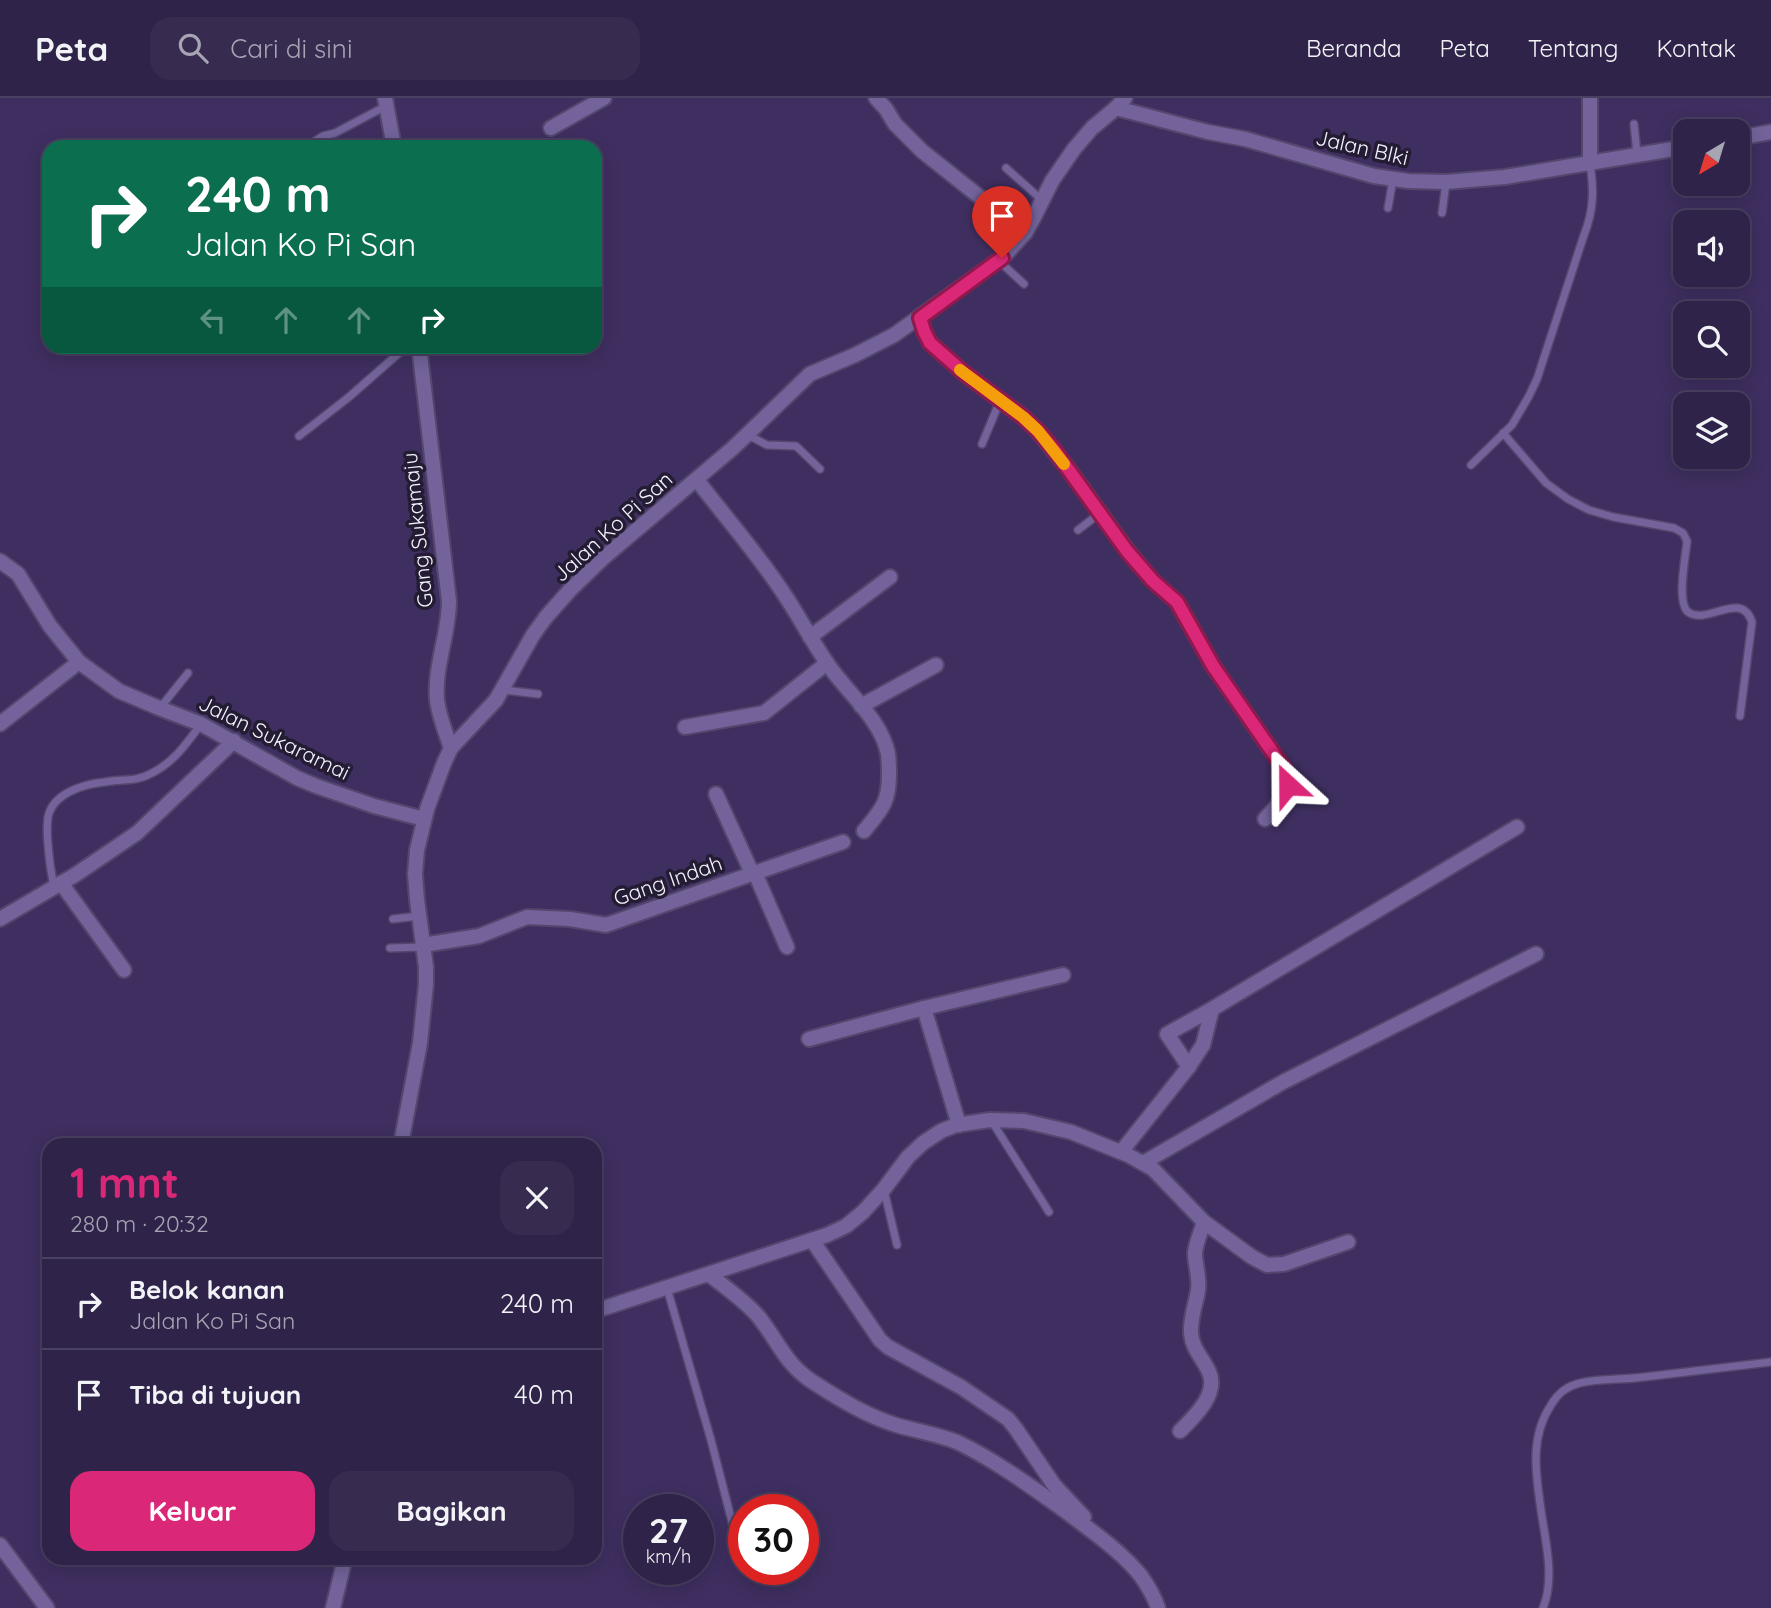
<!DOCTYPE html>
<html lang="id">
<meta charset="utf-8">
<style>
:root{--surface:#2f2349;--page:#372b50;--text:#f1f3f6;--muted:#a7a4b4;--line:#4a4061;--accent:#db2777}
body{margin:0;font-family:Quicksand,sans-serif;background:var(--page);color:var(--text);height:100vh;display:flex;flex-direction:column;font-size:26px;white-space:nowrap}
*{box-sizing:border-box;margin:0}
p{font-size:23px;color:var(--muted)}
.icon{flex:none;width:38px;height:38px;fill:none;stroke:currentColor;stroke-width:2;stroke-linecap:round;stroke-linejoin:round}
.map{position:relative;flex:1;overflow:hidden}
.sheet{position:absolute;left:42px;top:1040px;width:560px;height:427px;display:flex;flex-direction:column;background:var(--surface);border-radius:21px;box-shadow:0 4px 18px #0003,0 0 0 2px var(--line)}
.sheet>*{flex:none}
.top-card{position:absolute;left:42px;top:42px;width:560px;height:214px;border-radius:21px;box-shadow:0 4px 18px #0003,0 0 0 2px var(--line);background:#0b6e4f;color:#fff;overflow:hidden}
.needle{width:46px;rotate:218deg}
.fabs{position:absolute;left:1673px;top:21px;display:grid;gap:14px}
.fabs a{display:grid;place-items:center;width:77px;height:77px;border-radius:14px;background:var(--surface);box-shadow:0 4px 18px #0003,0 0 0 2px var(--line);font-size:35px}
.speed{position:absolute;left:623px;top:1396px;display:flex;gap:14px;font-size:35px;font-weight:700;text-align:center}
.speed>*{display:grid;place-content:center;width:91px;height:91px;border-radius:50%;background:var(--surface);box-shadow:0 4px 18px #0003,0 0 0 2px var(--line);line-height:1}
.speed small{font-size:18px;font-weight:400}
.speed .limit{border:10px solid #d22;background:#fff;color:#111}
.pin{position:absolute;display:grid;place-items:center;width:60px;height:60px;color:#fff;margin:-72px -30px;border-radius:50% 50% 50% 0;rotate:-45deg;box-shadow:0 0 7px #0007}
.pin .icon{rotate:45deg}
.me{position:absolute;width:77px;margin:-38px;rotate:336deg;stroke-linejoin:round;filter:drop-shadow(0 0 5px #0008)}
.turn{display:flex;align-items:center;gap:24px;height:147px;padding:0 28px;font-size:32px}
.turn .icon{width:91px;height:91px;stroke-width:2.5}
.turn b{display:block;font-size:49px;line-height:60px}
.lanes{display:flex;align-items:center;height:66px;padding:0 28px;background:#0003;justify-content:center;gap:35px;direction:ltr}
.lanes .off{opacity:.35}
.round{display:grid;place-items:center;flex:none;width:74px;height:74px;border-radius:21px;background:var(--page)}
.headline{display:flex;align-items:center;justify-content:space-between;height:119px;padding:0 28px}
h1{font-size:42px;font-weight:800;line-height:52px;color:var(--accent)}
.primary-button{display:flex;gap:14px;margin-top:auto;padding:14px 28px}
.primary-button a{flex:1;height:80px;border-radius:21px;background:var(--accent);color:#fff;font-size:28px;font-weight:800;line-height:80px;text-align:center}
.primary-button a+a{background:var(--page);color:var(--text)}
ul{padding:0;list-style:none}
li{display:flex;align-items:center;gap:21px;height:91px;padding:0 28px;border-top:2px solid var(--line)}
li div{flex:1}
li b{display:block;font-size:26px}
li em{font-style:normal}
header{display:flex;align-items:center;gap:42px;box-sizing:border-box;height:98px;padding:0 35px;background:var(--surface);border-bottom:2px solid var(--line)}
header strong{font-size:33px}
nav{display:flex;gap:38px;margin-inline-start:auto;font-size:24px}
.search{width:490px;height:63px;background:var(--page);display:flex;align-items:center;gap:18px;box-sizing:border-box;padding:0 24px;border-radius:21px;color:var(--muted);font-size:26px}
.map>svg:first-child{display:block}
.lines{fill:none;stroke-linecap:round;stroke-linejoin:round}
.lane-casing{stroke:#54466d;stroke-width:10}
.street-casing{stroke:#54466d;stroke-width:18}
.lane{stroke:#73639a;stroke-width:7}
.street{stroke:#73639a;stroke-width:14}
.route-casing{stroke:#8e194d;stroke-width:18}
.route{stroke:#db2777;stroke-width:12}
.slow{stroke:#f59e0b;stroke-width:12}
.labels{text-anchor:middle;stroke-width:7;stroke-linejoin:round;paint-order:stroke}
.street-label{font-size:21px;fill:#f5f2ff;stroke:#231c33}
</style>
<header>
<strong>Peta</strong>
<div class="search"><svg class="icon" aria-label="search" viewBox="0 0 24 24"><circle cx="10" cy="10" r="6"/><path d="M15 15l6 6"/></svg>Cari di sini</div>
<nav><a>Beranda</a><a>Peta</a><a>Tentang</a><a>Kontak</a></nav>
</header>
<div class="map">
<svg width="1771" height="1510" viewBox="0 0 1771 1510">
<rect width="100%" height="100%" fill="#3f2f61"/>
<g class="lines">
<!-- lane casing -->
<g class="lane-casing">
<g id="lane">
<polyline points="1634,26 1637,56"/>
<polyline points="306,49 323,38 335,35 386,8"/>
<polyline points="1006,70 1042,102"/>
<polyline points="1388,110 1393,81"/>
<polyline points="1442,115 1446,85"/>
<polyline points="999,163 1024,186"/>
<path d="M1503,335l43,50 22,16 21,11 24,7 61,11 9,5 4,8c-1,14 -11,61 1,71 19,14 53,-23 64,10l-12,94"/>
<polyline points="748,337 767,347 796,348 820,371"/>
<polyline points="299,338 349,299 407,248"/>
<polyline points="982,346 1000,303"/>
<path d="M1471,367l41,-40 17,-29 8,-17 47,-144c10,-25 10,-46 6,-71"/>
<polyline points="1078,432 1100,415"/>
<polyline points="503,592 538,596"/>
<polyline points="160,610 188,575"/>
<path d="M54,789c-3,-15 -5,-28 -6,-43 -1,-9 -1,-18 0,-27 5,-24 36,-33 57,-35 17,-3 32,0 47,-9 22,-11 35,-30 49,-49"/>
<polyline points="393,821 419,818"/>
<polyline points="390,850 423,849"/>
<polyline points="991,1022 1049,1114"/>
<polyline points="884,1092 897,1147"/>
<polyline points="667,1190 711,1342 739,1451"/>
<path d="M1543,1510c13,-32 1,-72 -3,-105 -5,-34 -9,-68 11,-98 7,-12 16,-19 29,-22 20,-5 43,-3 64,-6 42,-5 85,-10 127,-15"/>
</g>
</g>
<!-- street casing -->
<g class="street-casing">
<g id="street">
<polyline points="385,0 394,49"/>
<polyline points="876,0 886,11 895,26 922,53 1025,135"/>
<polyline points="1116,10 1208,34 1245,41 1374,78 1408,83 1446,84 1505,79 1685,49"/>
<polyline points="551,30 604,0"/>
<polyline points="1738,40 1771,34"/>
<polyline points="1590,66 1590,0"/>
<path d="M920,220l4,13 6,12 34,30 59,44 15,14 29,36 60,83 26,31 24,21 36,64 72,104c6,22 -6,34 -20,49"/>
<path d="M419,248l30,255c0,33 -15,66 -12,99 2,17 9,33 14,48"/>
<path d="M697,382c29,38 61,74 87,114 16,24 29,49 45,72 19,27 53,55 59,88 1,7 1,14 1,21 0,28 -8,35 -25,56"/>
<polyline points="0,463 18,476 50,528 79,564 119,593 159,610 201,626 297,680 316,688 374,708 424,721"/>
<polyline points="810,539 890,479"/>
<polyline points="861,608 936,567"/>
<polyline points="0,626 79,564"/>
<polyline points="685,629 764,615 827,565"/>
<polyline points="716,696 752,775"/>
<polyline points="755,775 787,849"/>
<polyline points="61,785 124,872"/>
<polyline points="0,821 75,777 137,735 234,643"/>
<polyline points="423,847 479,838 527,819 570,821 606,827 843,744"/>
<polyline points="924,910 959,1027"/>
<polyline points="809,941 924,910 1063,877"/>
<polyline points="1189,969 1167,936 1212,911 1517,729"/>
<polyline points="401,1046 420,945 426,886 426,869 417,802 415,776 417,752 427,711 444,665 451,650 496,602 533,537 546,519 570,492 602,461 733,350 810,276 855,257 894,237 1002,160 1025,135 1034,119 1052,83 1074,51 1092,30 1116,10 1125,0"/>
<polyline points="1121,1054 1187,971 1203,947 1212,911"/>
<polyline points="1143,1065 1283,984 1536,856"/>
<polyline points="812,1142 880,1242 888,1249 961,1289 1008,1321 1016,1331 1054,1387 1084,1419"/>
<path d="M710,1177c16,13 34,25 48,41 21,26 27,49 58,68 25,16 51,32 80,41 20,6 41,9 61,17 38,18 73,44 107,68 26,20 56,40 77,66 7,10 13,20 17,32"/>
<polyline points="595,1213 827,1137 846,1128 863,1114 884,1091 908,1059 923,1045 941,1033 956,1027 990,1022 1024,1023 1071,1034 1128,1057 1153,1071 1204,1124 1252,1159 1267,1167 1284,1166 1348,1144"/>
<path d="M1180,1333c14,-14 39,-37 29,-59 -6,-14 -17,-23 -18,-39 -1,-15 5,-29 7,-43 2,-12 -3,-25 -3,-37 1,-11 6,-21 9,-31"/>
<polyline points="0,1447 47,1510"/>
<polyline points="333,1510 345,1460"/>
</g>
</g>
<!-- lane -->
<use href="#lane" class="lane"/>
<!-- street -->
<use href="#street" class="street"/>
</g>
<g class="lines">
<!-- route casing -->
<g class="route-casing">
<polyline id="route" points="1002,160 920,220 924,233 930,245 964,275 1023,319 1038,333 1055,353 1127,453 1153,483 1177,504 1213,568 1285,672 1288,687"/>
</g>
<!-- route -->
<use href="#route" class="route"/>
<!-- slow -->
<polyline class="slow" points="960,272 1023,319 1038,333 1064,366"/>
</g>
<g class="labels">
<!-- street labels -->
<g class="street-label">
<text transform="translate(1362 50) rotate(13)" y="7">Jalan Blki</text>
<text transform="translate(613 429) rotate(-42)" y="7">Jalan Ko Pi San</text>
<text transform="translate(418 432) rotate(-96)" y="7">Gang Sukamaju</text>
<text transform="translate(274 640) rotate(26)" y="7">Jalan Sukaramai</text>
<text transform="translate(668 783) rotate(-19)" y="7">Gang Indah</text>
</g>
</g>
</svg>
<div class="fabs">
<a><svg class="needle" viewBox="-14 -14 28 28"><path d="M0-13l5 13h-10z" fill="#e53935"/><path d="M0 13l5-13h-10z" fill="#a7a4b4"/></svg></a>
<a><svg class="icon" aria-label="sound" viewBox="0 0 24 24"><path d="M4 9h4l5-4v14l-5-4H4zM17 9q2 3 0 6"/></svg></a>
<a><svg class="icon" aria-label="search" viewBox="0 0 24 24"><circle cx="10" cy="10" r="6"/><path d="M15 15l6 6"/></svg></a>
<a><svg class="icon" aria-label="layers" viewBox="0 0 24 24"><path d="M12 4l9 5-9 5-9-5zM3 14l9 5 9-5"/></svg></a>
</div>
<div class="speed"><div>27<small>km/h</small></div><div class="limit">30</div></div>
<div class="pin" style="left:1002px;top:160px;background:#d93025"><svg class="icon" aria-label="arrive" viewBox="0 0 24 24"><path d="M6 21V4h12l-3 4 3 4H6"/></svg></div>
<svg class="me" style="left:1288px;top:687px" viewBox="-20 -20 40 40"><path d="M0-17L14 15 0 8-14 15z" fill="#db2777" stroke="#fff" stroke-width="4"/></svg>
<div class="top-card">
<div class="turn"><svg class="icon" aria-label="right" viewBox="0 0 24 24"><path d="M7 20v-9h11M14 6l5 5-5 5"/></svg><div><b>240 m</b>Jalan Ko Pi San</div></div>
<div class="lanes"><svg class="icon off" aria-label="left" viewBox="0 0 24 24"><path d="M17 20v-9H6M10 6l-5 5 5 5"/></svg><svg class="icon off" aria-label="ahead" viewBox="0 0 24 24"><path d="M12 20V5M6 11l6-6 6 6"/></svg><svg class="icon off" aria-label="ahead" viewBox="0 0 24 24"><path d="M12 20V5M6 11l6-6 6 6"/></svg><svg class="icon" aria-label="right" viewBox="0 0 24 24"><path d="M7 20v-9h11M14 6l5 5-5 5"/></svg></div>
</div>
<section class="sheet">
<div class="headline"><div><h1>1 mnt</h1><p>280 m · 20:32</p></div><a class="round"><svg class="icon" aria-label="close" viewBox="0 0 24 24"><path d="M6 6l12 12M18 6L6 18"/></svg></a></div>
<ul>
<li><svg class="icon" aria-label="right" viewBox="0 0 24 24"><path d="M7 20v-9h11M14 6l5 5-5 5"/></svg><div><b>Belok kanan</b><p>Jalan Ko Pi San</p></div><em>240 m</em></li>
<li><svg class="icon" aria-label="arrive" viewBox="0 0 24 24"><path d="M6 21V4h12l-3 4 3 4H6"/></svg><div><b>Tiba di tujuan</b></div><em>40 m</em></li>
</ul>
<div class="primary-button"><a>Keluar</a><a>Bagikan</a></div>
</section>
</div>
